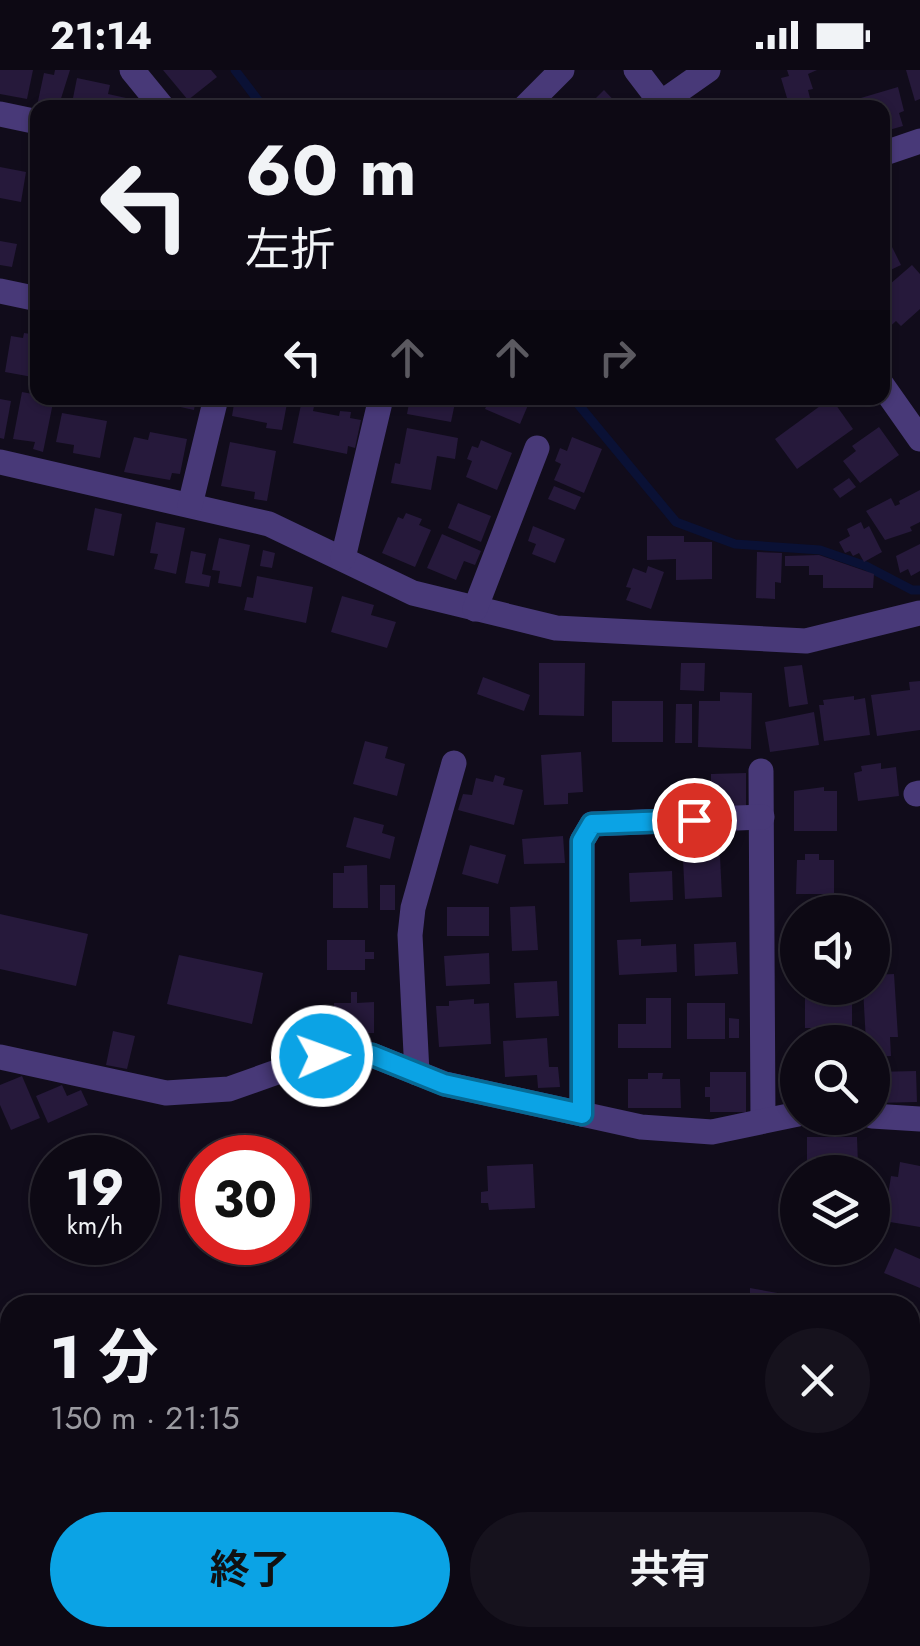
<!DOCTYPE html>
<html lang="ja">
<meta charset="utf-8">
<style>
:root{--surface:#0d0914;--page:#16121d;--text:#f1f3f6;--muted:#9a9aa0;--line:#2d2a34;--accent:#0ba3e5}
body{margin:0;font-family:Jost,"Noto Sans JP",sans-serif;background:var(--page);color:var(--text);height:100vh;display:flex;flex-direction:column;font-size:38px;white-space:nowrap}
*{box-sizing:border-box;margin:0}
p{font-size:32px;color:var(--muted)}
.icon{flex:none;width:55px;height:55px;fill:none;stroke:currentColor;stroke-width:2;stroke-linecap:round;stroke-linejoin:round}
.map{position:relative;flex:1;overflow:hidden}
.panel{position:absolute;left:0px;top:1225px;width:920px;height:352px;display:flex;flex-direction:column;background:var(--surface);border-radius:30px 30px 0 0;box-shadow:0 2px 8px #0004,0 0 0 2px var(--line)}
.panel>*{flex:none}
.top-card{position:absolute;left:30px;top:30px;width:860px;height:305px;border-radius:20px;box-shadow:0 2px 8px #0004,0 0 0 2px var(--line);background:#0d0914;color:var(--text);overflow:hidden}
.fabs{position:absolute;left:780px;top:825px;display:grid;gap:20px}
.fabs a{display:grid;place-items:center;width:110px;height:110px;border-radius:50%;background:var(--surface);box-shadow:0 2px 8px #0004,0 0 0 2px var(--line);font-size:50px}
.speed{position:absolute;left:30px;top:1065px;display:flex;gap:20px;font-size:50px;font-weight:700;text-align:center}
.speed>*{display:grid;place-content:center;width:130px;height:130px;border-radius:50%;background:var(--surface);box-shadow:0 2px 8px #0004,0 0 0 2px var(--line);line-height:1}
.speed small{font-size:25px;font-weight:400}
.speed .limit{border:15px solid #d22;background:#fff;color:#111}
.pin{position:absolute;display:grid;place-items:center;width:85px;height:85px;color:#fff;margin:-42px;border:5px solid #fff;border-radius:50%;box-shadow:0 2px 10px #0007}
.me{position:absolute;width:110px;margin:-55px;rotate:88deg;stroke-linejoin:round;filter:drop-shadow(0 0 8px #0008)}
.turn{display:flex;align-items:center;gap:35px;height:210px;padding:0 50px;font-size:45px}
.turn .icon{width:130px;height:130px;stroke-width:2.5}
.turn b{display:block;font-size:70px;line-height:85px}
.lanes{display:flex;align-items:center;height:95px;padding:0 50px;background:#0003;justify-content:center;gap:50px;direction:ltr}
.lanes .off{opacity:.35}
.round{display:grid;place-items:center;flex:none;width:105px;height:105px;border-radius:52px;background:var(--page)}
.headline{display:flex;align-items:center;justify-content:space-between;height:170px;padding:0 50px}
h1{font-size:60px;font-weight:700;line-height:75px}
.primary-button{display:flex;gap:20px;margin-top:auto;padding:20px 50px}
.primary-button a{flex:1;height:115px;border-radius:60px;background:var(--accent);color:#111;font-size:40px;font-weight:700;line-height:115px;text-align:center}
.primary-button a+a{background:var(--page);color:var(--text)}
.status{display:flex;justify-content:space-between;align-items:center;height:70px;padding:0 50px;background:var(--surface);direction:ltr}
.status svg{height:28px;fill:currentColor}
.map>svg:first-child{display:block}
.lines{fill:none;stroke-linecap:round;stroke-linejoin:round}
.stream{stroke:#0a1135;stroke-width:9}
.building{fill:#26193b}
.minor{stroke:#483978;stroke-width:25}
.secondary{stroke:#8563f8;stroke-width:25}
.route-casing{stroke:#076a95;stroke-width:25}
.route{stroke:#0ba3e5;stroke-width:18}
</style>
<div class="status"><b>21:14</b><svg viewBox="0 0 49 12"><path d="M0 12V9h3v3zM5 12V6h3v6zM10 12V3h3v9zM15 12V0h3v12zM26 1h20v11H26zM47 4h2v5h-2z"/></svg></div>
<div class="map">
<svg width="920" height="1576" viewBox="0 0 920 1576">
<rect width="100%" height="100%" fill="#110c1b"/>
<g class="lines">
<!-- stream -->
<g class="stream">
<polyline points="235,0 264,38"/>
<polyline points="573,328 676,452 735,474 820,480 866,496 912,520 920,520"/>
<polyline points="910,1334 920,1342"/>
</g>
</g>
<!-- building -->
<g class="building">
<polygon points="0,0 33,0 27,29 0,24"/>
<polygon points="55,0 70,0 58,38 37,36 44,3 54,5"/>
<polygon points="163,0 211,0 217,7 188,30"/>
<polygon points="787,0 817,0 808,4 813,19 808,20 811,32 824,28 827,38 790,38 781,8 789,6"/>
<polygon points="906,0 920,0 920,29 915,31"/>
<polygon points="77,8 110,15 108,24 126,28 124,38 82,38 72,33"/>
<polygon points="898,17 904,41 899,43 903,56 882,62 882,38 845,38 844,33"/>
<polygon points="604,20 621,38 586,38"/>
<polygon points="0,97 26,102 21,132 0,128"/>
<polygon points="888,169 901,195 882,204 882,172"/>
<polygon points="0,171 17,174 12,197 0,195"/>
<polygon points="912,195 920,204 920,239 901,256 896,251 885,261 882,221"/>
<polygon points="24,263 38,265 38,308 5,302 11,266 23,268"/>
<polygon points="22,322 54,328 43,382 33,379 35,372 13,369"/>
<polygon points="140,328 196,328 194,340"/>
<polygon points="235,328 288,328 282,360 266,358 267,353 232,346"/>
<polygon points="410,328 456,328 451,352 407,344"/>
<polygon points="490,328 531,328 520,354 485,339"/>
<polygon points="831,328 853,359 797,399 775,369"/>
<polygon points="0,329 11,331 4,369 0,368"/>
<polygon points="302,330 315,332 313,341 339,346 340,341 351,342 350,348 361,350 355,378 348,376 347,384 293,373"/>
<polygon points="62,343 107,351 100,388 73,383 74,375 56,372"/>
<polygon points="879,357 899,385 860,413 843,391 856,381 852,376"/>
<polygon points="407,358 458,368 455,389 437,386 431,420 391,413 395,393 400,394"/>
<polygon points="150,362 187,369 180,404 172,403 170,410 124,402 134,367 148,370"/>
<polygon points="572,367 602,379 584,423 554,410 561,394 555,391 560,378 567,381"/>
<polygon points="481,370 512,383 497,420 466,407 472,391 467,389 472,376 478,378"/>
<polygon points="230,372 276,381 267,431 254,429 255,422 221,416"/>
<polygon points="849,408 856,417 840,428 833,419"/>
<polygon points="554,416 581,427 575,440 548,429"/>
<polygon points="920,420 920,452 910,457 912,461 885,470 866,441 891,428 895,436 900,434 899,431"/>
<polygon points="458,433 491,446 481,472 448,458"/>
<polygon points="95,438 122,444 114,486 87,480"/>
<polygon points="406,443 422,449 419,455 431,460 415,497 382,483 398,447 403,449"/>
<polygon points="156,452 185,458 176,504 154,499 158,484 150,483"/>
<polygon points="861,452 864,459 869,456 882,482 864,492 859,483 853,486 850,481 845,483 839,472 850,466 847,459"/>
<polygon points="533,456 565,469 555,493 532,484 536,474 528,471"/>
<polygon points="442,464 481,481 475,495 464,491 456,510 427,498"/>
<polygon points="647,466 684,466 684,472 712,472 712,509 676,510 676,489 647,490"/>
<polygon points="219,468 250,475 241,517 218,513 220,501 212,500"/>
<polygon points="920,474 920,501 911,506 908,499 900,503 896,486"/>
<polygon points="263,480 275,483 272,498 260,496"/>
<polygon points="191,481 206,484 202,504 211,506 209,517 185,513"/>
<polygon points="757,482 782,483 781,513 775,512 775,529 756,528"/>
<polygon points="819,485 874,504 873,518 823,518 823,505 809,505 809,496 785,496 785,486"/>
<polygon points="648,496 664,502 651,539 626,530 631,518 626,517 633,498 646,503"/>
<polygon points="257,506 313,517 306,553 244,540 247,527 253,528"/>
<polygon points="342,526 374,535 371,545 396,552 387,578 331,562"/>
<polygon points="539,593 585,593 584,646 539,645"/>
<polygon points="681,593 705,593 704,621 680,620"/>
<polygon points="802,595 808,634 789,637 784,597"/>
<polygon points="483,607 530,625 524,641 477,624"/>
<polygon points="920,611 920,660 877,666 871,625 910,620 909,612"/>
<polygon points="720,622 752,623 751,679 698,677 699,631 720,631"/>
<polygon points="854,626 854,630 865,628 870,665 824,671 819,635 824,635 823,630"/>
<rect x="612" y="631" width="51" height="41"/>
<polygon points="676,634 692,634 692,673 675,673"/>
<polygon points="814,642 819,675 770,682 765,652"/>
<polygon points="365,671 388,677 385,688 405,694 397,726 353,714"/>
<polygon points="581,682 583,722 568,723 568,734 544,735 541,685"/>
<polygon points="881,693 881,699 896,697 899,726 858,731 854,703 862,701 861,696"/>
<polygon points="746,703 746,738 693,738 692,722 700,722 700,714 711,714 711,704"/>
<polygon points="495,705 505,708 503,715 523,720 514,755 458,740 463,724 472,725 476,708 493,712"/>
<polygon points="824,717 824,721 837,721 837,761 794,761 794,721"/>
<polygon points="354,747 384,755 382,763 395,767 390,789 346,777"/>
<polygon points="563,766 565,793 524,794 522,769"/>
<polygon points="470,775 506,785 498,814 462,804"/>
<polygon points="805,784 819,784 819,790 834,790 834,824 796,824 797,790 805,790"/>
<polygon points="720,786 722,827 685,829 683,789"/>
<polygon points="367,795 368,838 333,838 333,803 344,803 344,796"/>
<polygon points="672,801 673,830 630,832 629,803"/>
<rect x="380" y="815" width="15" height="25"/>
<polygon points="535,836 538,880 512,881 510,837"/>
<rect x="447" y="837" width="42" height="29"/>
<polygon points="0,844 88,864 76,916 0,899"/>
<rect x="791" y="865" width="7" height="32"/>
<polygon points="641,869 641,876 676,874 677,902 619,905 617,870"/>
<polygon points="327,870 365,870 365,882 374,882 374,889 365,889 365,900 327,900"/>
<polygon points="736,872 738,904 695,906 694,874"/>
<polygon points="489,883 490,914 446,916 444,886"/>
<polygon points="179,885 263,903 252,954 167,934"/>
<polygon points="894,904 898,967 890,967 891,986 872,987 872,972 866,972 863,918 872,918 872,905"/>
<polygon points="557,911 559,946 516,948 514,913"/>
<polygon points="351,922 357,922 357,933 374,932 374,963 334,963 334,933 351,933"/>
<polygon points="823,923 852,923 852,958 805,958 805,928 823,928"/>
<polygon points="646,928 671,928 671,978 618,978 618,954 646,954"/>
<polygon points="474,929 474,934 489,933 491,974 439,977 436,936 449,936 449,931"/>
<rect x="687" y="933" width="38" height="36"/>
<polygon points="729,948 739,949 739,968 729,968"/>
<polygon points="113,961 135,966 127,999 106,995"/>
<polygon points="547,968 549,997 558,997 560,1017 538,1018 537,1005 505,1007 503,971"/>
<polygon points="916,1001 917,1032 874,1033 874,1002"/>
<polygon points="710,1002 746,1002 746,1042 710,1042 710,1027 705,1027 705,1017 710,1017"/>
<polygon points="648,1003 663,1003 662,1009 680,1009 681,1038 628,1038 628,1009 648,1009"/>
<polygon points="22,1006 40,1048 11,1060 0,1035 0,1015"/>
<polygon points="62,1015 67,1026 81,1020 88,1035 48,1053 36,1026"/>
<polygon points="807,1067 857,1067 858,1095 807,1096"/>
<polygon points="900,1092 920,1096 920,1157 884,1151 891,1106 898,1107"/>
<polygon points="533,1094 535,1138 489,1140 488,1133 481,1133 481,1122 488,1121 487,1096"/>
<polygon points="806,1178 859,1178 858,1188 805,1187"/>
<polygon points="895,1178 920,1189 920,1218 884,1203"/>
<polygon points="750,1218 783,1224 783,1235 739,1235 740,1223 750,1223"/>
<polygon points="910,1271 920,1275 920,1312 910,1307"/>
<polygon points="910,1378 920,1382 920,1434 910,1429"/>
<polygon points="0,1470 10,1474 10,1509 0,1505"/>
<polygon points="39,1568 61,1568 54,1576 43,1576 37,1571"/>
<polygon points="547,1568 612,1568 611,1573 604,1572 604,1576"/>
<polygon points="682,1568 750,1568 746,1576 699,1576"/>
<polygon points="796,1568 848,1568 857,1572 855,1576 792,1576"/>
</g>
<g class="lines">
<!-- minor -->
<g class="minor">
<polyline points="132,0 163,38"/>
<polyline points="636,0 665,38"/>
<polyline points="661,33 708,0"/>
<polyline points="524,38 562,0"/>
<polyline points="0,44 38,52"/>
<polyline points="882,84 920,71"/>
<polyline points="0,221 38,229"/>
<polyline points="882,315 920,369"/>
<polyline points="0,392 269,454 413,523 556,558 806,571 920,543"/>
<polyline points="190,435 216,328"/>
<polyline points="343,488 381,328"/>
<polyline points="475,539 537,378"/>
<polyline points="761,701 763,1051"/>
<polyline points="916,724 920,723"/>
<polyline points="0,987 166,1023 229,1019 322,986 372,985 445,1014 641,1057 712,1062 798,1044"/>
<polyline points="417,1003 410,865 413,838 454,693"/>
<polyline points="582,1044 582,771 592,754 762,747"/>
<polyline points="872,1046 920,1049"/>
<polyline points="0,1538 10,1555"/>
<polyline points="291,1576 299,1573 302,1568"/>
<polyline points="766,1576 771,1568"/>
</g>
<!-- secondary -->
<g class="secondary">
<polyline points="0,1441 10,1445"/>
<polyline points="458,1568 505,1576"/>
</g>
</g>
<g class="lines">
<!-- route casing -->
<g class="route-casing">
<polyline id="route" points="322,986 372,985 444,1014 582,1044 582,771 592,754 694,750"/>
</g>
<!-- route -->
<use href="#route" class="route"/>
</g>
</svg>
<div class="fabs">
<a><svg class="icon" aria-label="sound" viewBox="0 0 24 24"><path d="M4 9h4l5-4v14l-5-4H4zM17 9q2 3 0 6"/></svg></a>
<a><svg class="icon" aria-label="search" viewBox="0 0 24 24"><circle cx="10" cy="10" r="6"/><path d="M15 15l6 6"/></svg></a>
<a><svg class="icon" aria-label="layers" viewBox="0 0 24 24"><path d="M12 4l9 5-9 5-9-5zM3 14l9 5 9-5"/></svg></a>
</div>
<div class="speed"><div>19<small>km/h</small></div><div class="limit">30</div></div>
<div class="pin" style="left:694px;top:750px;background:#d93025"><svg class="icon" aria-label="arrive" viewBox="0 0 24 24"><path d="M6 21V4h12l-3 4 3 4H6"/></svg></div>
<svg class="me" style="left:322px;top:986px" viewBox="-20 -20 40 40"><circle r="17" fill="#0ba3e5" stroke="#fff" stroke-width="3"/><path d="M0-11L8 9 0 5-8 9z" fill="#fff"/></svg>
<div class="top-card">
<div class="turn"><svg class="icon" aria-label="left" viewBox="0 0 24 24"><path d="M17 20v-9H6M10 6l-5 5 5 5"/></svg><div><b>60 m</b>左折</div></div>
<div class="lanes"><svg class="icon" aria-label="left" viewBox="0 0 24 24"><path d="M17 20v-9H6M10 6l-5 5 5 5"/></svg><svg class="icon off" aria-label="ahead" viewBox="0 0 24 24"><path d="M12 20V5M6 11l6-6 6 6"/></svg><svg class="icon off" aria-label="ahead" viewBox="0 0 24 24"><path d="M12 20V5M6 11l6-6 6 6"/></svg><svg class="icon off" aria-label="right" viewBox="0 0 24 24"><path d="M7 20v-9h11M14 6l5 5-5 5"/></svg></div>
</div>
<section class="panel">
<div class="headline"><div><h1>1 分</h1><p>150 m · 21:15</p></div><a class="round"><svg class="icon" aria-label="close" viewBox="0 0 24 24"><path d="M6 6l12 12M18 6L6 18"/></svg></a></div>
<div class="primary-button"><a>終了</a><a>共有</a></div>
</section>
</div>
